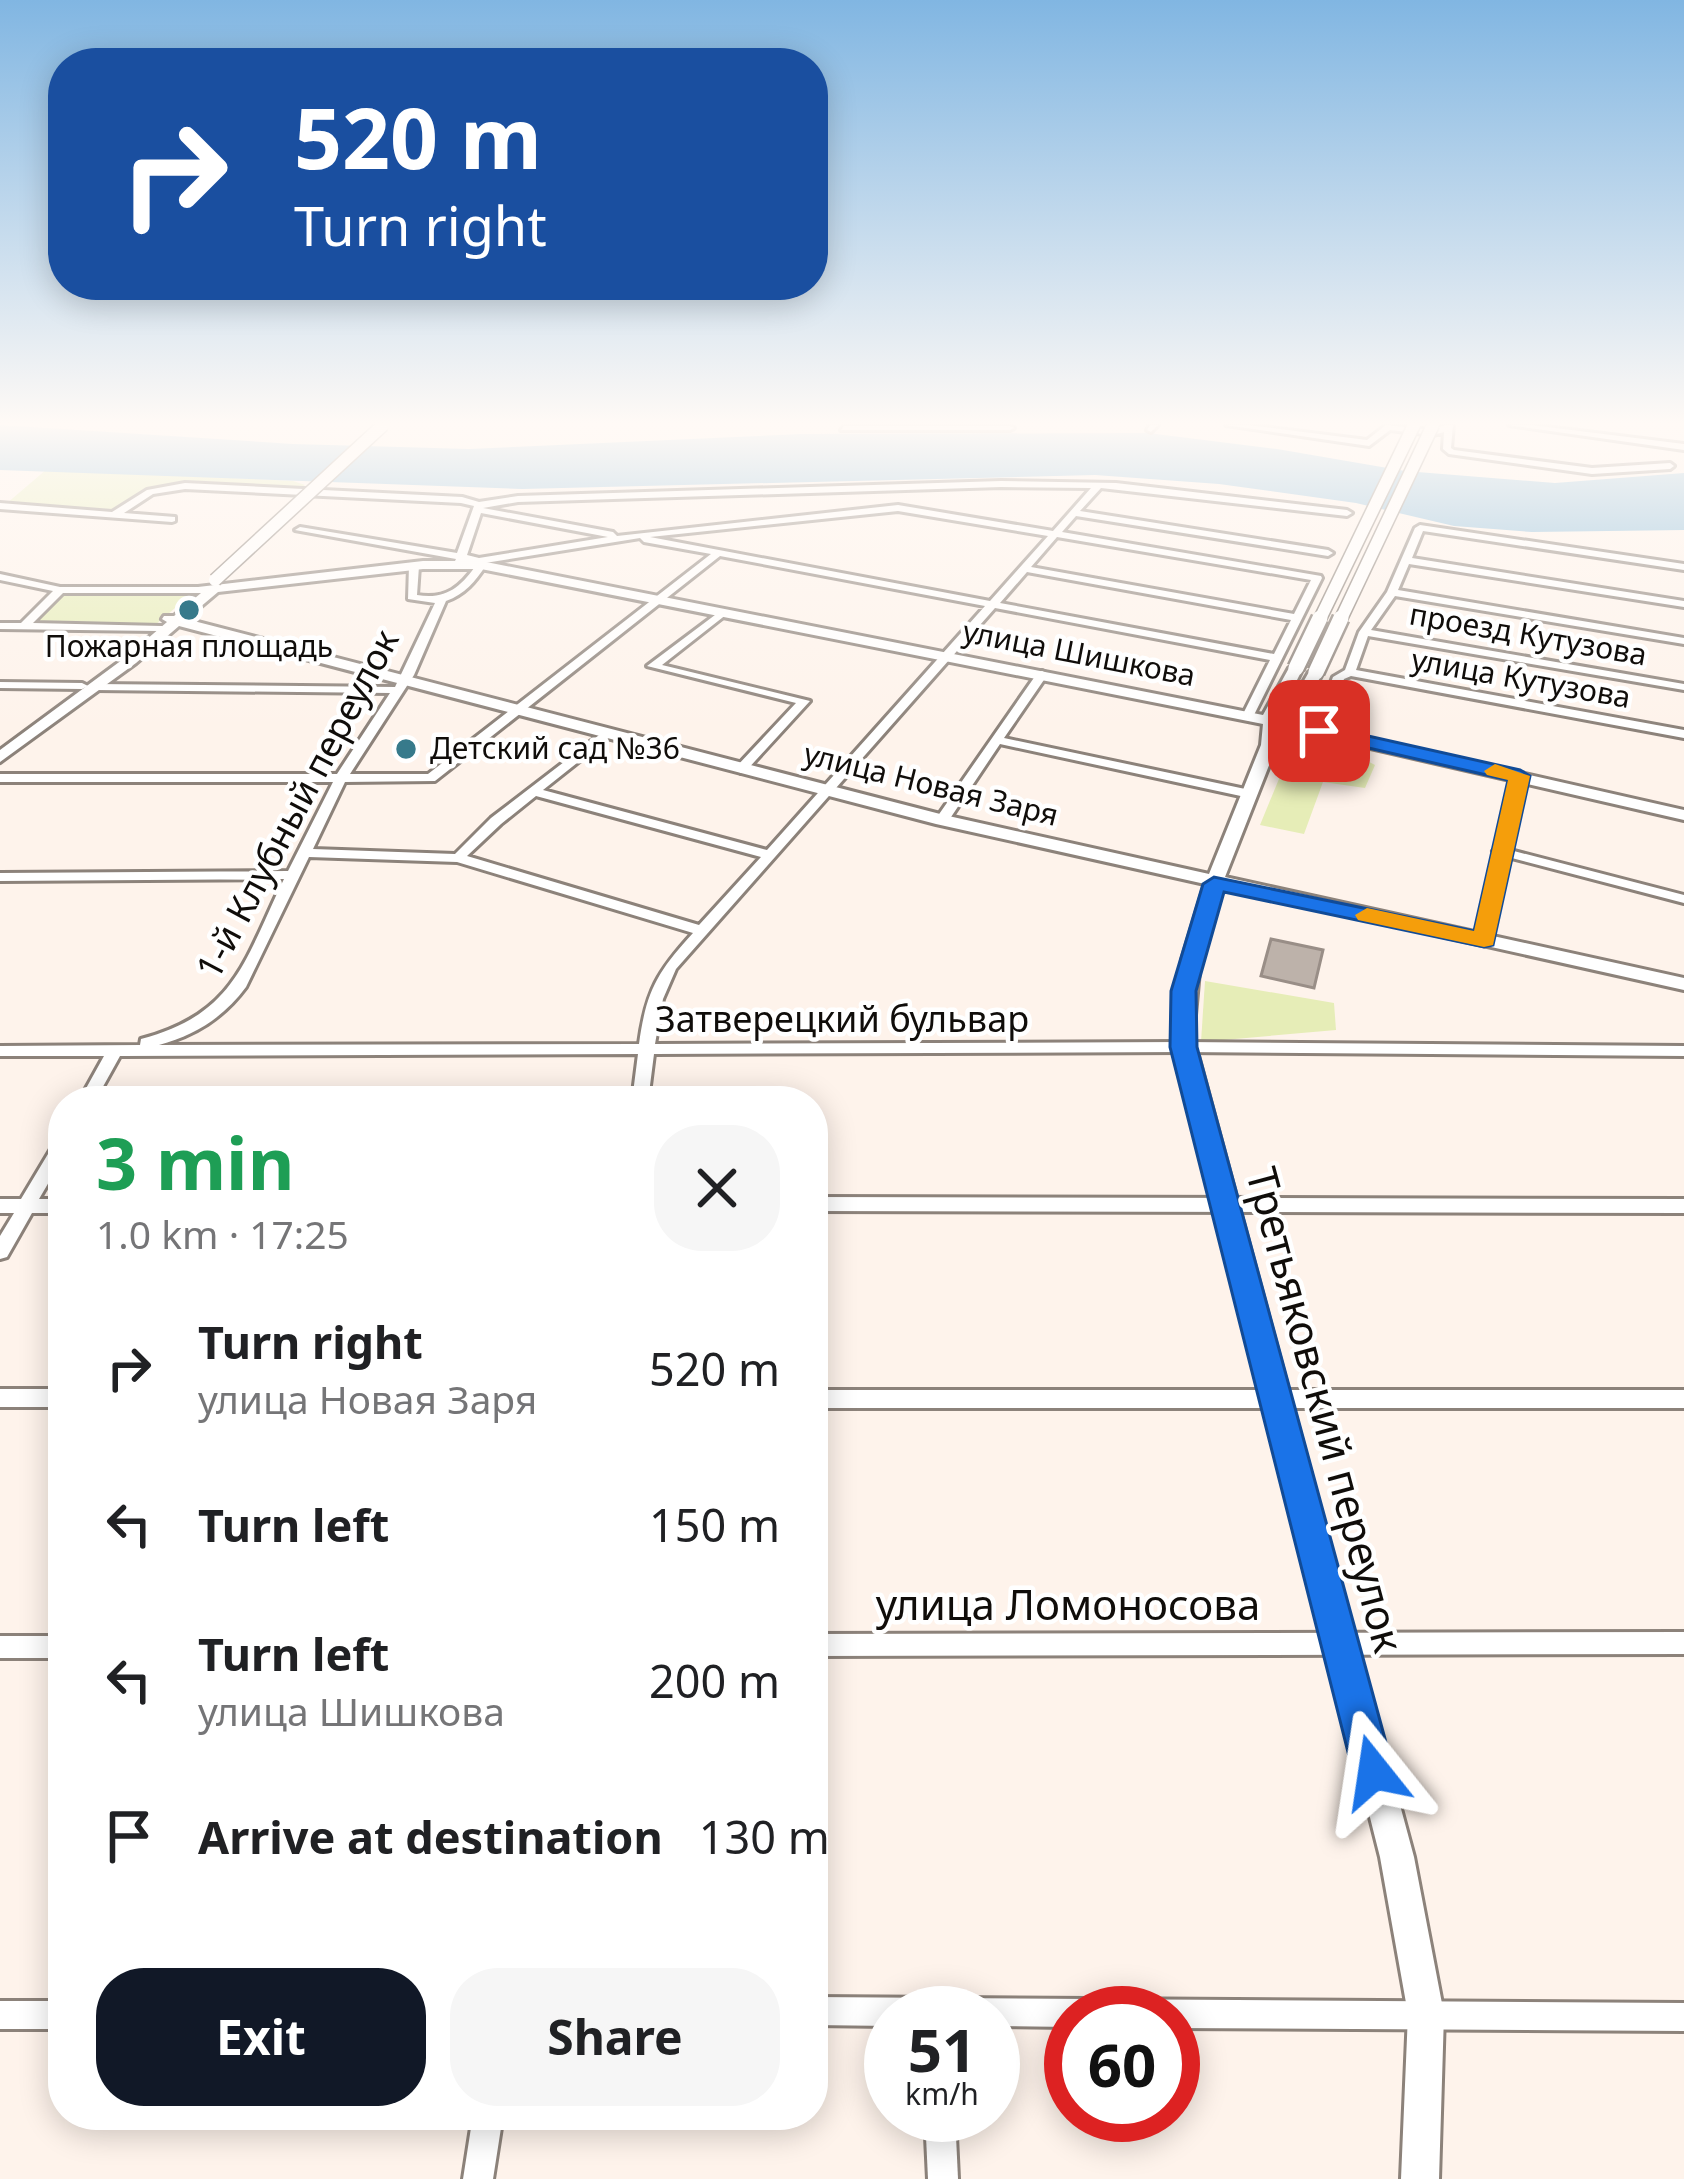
<!DOCTYPE html>
<meta charset="utf-8">
<style>
:root{--surface:#fff;--page:#f6f6f6;--text:#202124;--muted:#757577;--accent:#111827}
body{margin:0;font-family:"Noto Sans",sans-serif;background:var(--page);color:var(--text);height:100vh;display:flex;flex-direction:column;font-size:45px;white-space:nowrap}
*{box-sizing:border-box;margin:0}
p{font-size:39px;color:var(--muted)}
.icon{flex:none;width:66px;height:66px;fill:none;stroke:currentColor;stroke-width:2;stroke-linecap:round;stroke-linejoin:round}
.map{position:relative;flex:1;overflow:hidden}
.side{position:absolute;left:48px;top:1086px;width:780px;height:1044px;display:flex;flex-direction:column;background:var(--surface);border-radius:48px;box-shadow:0 6px 30px #0003}
.side>*{flex:none}
.guide{position:absolute;left:48px;top:48px;width:780px;height:252px;border-radius:48px;box-shadow:0 6px 30px #0003;background:#1a4fa0;color:#fff;overflow:hidden}
.speed{position:absolute;left:864px;top:1986px;display:flex;gap:24px;font-size:60px;font-weight:700;text-align:center}
.speed>*{display:grid;place-content:center;width:156px;height:156px;border-radius:50%;background:var(--surface);box-shadow:0 6px 30px #0003;line-height:1}
.speed small{font-size:30px;font-weight:400}
.speed .limit{border:18px solid #d22;background:#fff;color:#111}
.pin{position:absolute;display:grid;place-items:center;width:102px;height:102px;color:#fff;margin:-51px;border-radius:24px;box-shadow:0 6px 18px #0006}
.me{position:absolute;width:132px;margin:-66px;rotate:345deg;stroke-linejoin:round;filter:drop-shadow(0 0 9px #0008)}
.turn{display:flex;align-items:center;gap:42px;height:252px;padding:0 48px;font-size:54px}
.turn .icon{width:156px;height:156px;stroke-width:2.5}
.turn b{display:block;font-size:84px;line-height:102px}
.round{display:grid;place-items:center;flex:none;width:126px;height:126px;border-radius:48px;background:var(--page)}
.summary{display:flex;align-items:center;justify-content:space-between;height:204px;padding:0 48px}
h1{font-size:72px;font-weight:700;line-height:90px;color:#1e9e55}
.button{display:flex;gap:24px;margin-top:auto;padding:24px 48px}
.button a{flex:1;height:138px;border-radius:48px;background:var(--accent);color:#fff;font-size:48px;font-weight:700;line-height:138px;text-align:center}
.button a+a{background:var(--page);color:var(--text)}
ul{padding:0;list-style:none}
li{display:flex;align-items:center;gap:36px;height:156px;padding:0 48px}
li div{flex:1}
li b{display:block;font-size:45px}
li em{font-style:normal}
.map>svg:first-child{display:block}
.green{fill:#e6edb7}
.water{fill:#87bada}
.building{fill:#bdb2aa;stroke:#998e87;stroke-width:3}
.lines{fill:none;stroke-linecap:round;stroke-linejoin:round}
.minor-casing{stroke:#8c827a;stroke-width:6}
.major-casing{stroke:#8c827a;stroke-width:6}
.minor{fill:#fff;fill-rule:evenodd}
.major{fill:#fff;fill-rule:evenodd}
.major-bridge-far1-casing{stroke:#8c827a;stroke-width:15;stroke-linecap:butt}
.major-bridge-casing{stroke:#8c827a;stroke-width:20;stroke-linecap:butt}
.major-bridge-far1{stroke:#fff;stroke-width:12}
.major-bridge{stroke:#fff;stroke-width:15}
.route{fill:#1a73e8;stroke:#114b97;stroke-width:3}
.slow{fill:#f59e0b}
.poi-dot{fill:#377a8b;stroke:#fff;stroke-width:4.5}
.labels{text-anchor:middle;stroke-width:9;stroke-linejoin:round;paint-order:stroke}
.far-street-label{font-size:30px;fill:#100d0a;stroke:#fff}
.far-poi-label{font-size:30px;fill:#100d0a;stroke:#fff}
.street-label{font-size:36px;fill:#100d0a;stroke:#fff}
.near-street-label{font-size:42px;fill:#100d0a;stroke:#fff}
</style>
<div class="map">
<svg width="1684" height="2179" viewBox="0 0 1684 2179">
<rect width="100%" height="100%" fill="#fef3eb"/>
<!-- green -->
<g class="green">
<polygon points="47,469 293,481 305,485 299,490 173,483 116,512 6,504"/>
<polygon points="66,593 187,594 189,596 154,626 34,622"/>
<polygon points="1305,738 1336,745 1375,765 1365,788 1323,782 1304,834 1260,825 1295,740"/>
<polygon points="1205,981 1334,1003 1336,1030 1201,1042"/>
</g>
<!-- water -->
<polygon class="water" points="0,425 293,444 469,449 801,434 1148,433 1277,449 1405,471 1555,483 1684,473 1684,530 1532,532 1454,526 1356,503 1219,484 1095,475 522,489 0,470"/>
<!-- building -->
<polygon class="building" points="1271,939 1323,950 1314,988 1261,976"/>
<g class="lines">
<!-- minor casing -->
<g class="minor-casing">
<g id="minor">
<polygon points="1150,425 1158,425 1151,432 1147,430"/>
<polygon points="1226,425 1248,425 1367,440 1386,425 1432,430 1445,425 1453,425 1451,448 1454,450 1592,468 1670,463 1674,466 1670,469 1592,474 1449,454 1443,449 1444,432 1433,435 1390,430 1369,446"/>
<polygon points="1509,425 1531,425 1684,444 1684,450"/>
<polygon points="844,426 1010,426 1014,428 1010,430 841,430"/>
<path d="M1001,481l115,2 231,27 5,3 -5,3 -246,-28 -21,23 248,39 5,3 -5,3 -252,-40 -14,16 259,44 1,2 -70,141 -10,-3 28,-56 -275,-52 -319,361 -13,30 -8,45 529,-2 500,4v10l-500,-4 -530,2 -6,47h-16l6,-47 -518,2 -25,45h-16l25,-45h-104v-10l140,-1 1,-6c95,-25 104,-80 143,-160l-284,2v-8l288,-2 45,-89h-333v-8h337l53,-81 -295,-3 -6,-3 6,-3 300,3 40,-84 -27,-4 1,-33 5,-3 5,3 -2,29c29,5 44,-8 60,-31l-18,2 -5,-3 2,-4 -161,-29 5,-3 157,26 17,-47 -13,-3 -276,-14 -32,5 -29,19 51,4v4l-3,1 -172,-13v-6l112,9 35,-22 38,-7 277,14 17,5 39,-6zM1001,487l90,1 -38,43 -155,-26 -281,31 -4,-4 -130,-24 35,-6zM898,511l150,25 -58,65 -340,-64zM481,513l127,24 -129,21 -12,-3zM1057,537l254,43 -17,34 -263,-47zM640,538l4,4 67,12 -283,220h-78l64,-99 32,-74c19,-7 29,-19 40,-36l-1,-2zM720,556l265,50 -218,244 -224,-60 68,-54 2,-3 -6,-4 -116,89 -36,36 -142,-5 32,-67 90,-1zM1027,572l264,48 -17,34 -274,-51zM536,796l225,61 -62,68 -232,-69 34,-32zM309,857l148,5 236,71c-35,38 -47,58 -54,111l-480,1c36,-10 64,-27 87,-58z"/>
<polygon points="1420,525 1684,564 1684,570 1423,531 1412,558 1684,601 1684,607 1409,564 1398,590 1684,638 1684,644 1395,596 1371,630 1684,684 1684,690 1368,636 1356,670 1684,730 1684,738 1351,676 1344,679 1325,731 1315,734 1313,731 1333,677 1345,670 1359,632 1387,592 1415,528"/>
<polygon points="0,574 60,587 203,587 208,590 203,593 63,593 33,623 162,626 163,628 158,631 0,629 0,623 21,623 53,591 0,580"/>
<polygon points="723,609 728,612 727,614 662,665 810,701 745,772 741,773 735,769 737,766 796,703 647,666"/>
<polygon points="1042,671 1048,674 1004,738 1250,790 1256,794 1250,798 1000,744 947,823 937,823 935,820 1038,672"/>
<polygon points="0,682 82,683 88,686 82,689 0,688"/>
<polygon points="1519,772 1525,776 1510,850 1684,895 1684,903 1508,857 1491,940 1484,944 1479,943 1477,940 1496,854 1493,851 1497,848 1513,776"/>
<polygon points="63,1137 63,1158 39,1199 63,1199 63,1213 32,1213 7,1257 0,1259 0,1236 14,1213 0,1213 0,1199 21,1199 57,1139"/>
<polygon points="813,1197 1684,1199 1684,1213 813,1211"/>
<rect x="0" y="1389" width="63" height="18"/>
<rect x="813" y="1390" width="871" height="18"/>
<polygon points="1684,1632 1684,1654 813,1656 813,1634"/>
<rect x="0" y="1636" width="63" height="22"/>
<polygon points="813,1997 1684,2003 1684,2031 1173,2028 1173,2013 1071,2013 1071,2027 993,2026 993,2013 891,2013 891,2026 813,2025"/>
<rect x="0" y="2001" width="63" height="28"/>
<polygon points="473,2115 503,2115 493,2179 463,2179"/>
<polygon points="925,2115 955,2115 958,2179 928,2179"/>
</g>
</g>
<!-- major casing -->
<g class="major-casing">
<path id="major" d="M423,561h58l782,154 26,-47 7,-4 7,4 -25,50 4,1 27,-47 7,-4 7,4 -27,50 388,88v10l-392,-90 -4,5h-11v10l-52,132 459,101v12l-462,-103 -22,73 -7,77 221,820 30,157 -5,165h-38l7,-165 -28,-157 -207,-820 9,-77 23,-76 -269,-60 -757,-198 -43,37 -136,99v-12l126,-93 41,-35 -5,-3 2,-3h10l27,-23 -5,-3 2,-3zM423,569h58l767,152 15,3 -2,21 -52,129 -265,-59 -758,-196 32,-27z"/>
</g>
<!-- minor -->
<use href="#minor" class="minor"/>
<!-- major -->
<use href="#major" class="major"/>
<!-- major-bridge-far1 casing -->
<g class="major-bridge-far1-casing">
<g id="major-bridge-far1">
<polyline points="215,580 383,425"/>
<polyline points="1319,621 1414,425"/>
<polyline points="1340,621 1433,425"/>
</g>
</g>
<!-- major-bridge casing -->
<g class="major-bridge-casing">
<g id="major-bridge">
<polyline points="1296,668 1320,618"/>
<polyline points="1316,672 1341,618"/>
</g>
</g>
<!-- major-bridge-far1 -->
<use href="#major-bridge-far1" class="major-bridge-far1"/>
<!-- major-bridge -->
<use href="#major-bridge" class="major-bridge"/>
</g>
<!-- sky -->
<linearGradient id="sky" x2="0" y2="1"><stop stop-color="#81b6e2"/><stop offset="0.58" stop-color="#fffaf6"/><stop offset="1" stop-color="#fffaf6" stop-opacity="0"/></linearGradient>
<rect width="1684" height="730" fill="url(#sky)"/>
<!-- route -->
<polygon class="route" points="1319,725 1520,770 1530,776 1493,945 1484,947 1224,892 1196,991 1197,1047 1394,1772 1388,1786 1374,1792 1359,1786 1353,1772 1170,1047 1171,991 1203,884 1214,877 1474,931 1508,780 1312,735 1312,727"/>
<!-- slow -->
<polygon class="slow" points="1495,764 1530,776 1493,945 1484,947 1358,920 1355,915 1367,908 1474,931 1508,780 1487,775 1484,771"/>
<!-- markers -->
<g class="poi-dot">
<circle cx="189" cy="610" r="12"/>
<circle cx="406" cy="749" r="12"/>
</g>
<g class="labels">
<!-- far-street labels -->
<g class="far-street-label">
<text transform="translate(1528 635) rotate(10)" y="10">проезд Кутузова</text>
<text transform="translate(1079 654) rotate(11)" y="10">улица Шишкова</text>
<text transform="translate(1521 679) rotate(10)" y="10">улица Кутузова</text>
<text transform="translate(931 785) rotate(14)" y="10">улица Новая Заря</text>
</g>
<!-- far-poi labels -->
<g class="far-poi-label">
<text x="189" y="657">Пожарная площадь</text>
<text x="430" y="759" text-anchor="start">Детский сад №36</text>
</g>
<!-- street labels -->
<g class="street-label">
<text transform="translate(297 804) rotate(-62)" y="13">1-й Клубный переулок</text>
<text x="842" y="1032">Затверецкий бульвар</text>
</g>
<!-- near-street labels -->
<g class="near-street-label">
<text transform="translate(1325 1410) rotate(75)" y="15">Третьяковский переулок</text>
<text x="1068" y="1620">улица Ломоносова</text>
</g>
</g>
</svg>
<div class="speed"><div>51<small>km/h</small></div><div class="limit">60</div></div>
<div class="pin" style="left:1319px;top:731px;background:#d93025"><svg class="icon" aria-label="arrive" viewBox="0 0 24 24"><path d="M6 21V4h12l-3 4 3 4H6"/></svg></div>
<svg class="me" style="left:1374px;top:1772px" viewBox="-20 -20 40 40"><path d="M0-17L14 15 0 8-14 15z" fill="#1a73e8" stroke="#fff" stroke-width="4"/></svg>
<div class="guide">
<div class="turn"><svg class="icon" aria-label="right" viewBox="0 0 24 24"><path d="M7 20v-9h11M14 6l5 5-5 5"/></svg><div><b>520 m</b>Turn right</div></div>
</div>
<section class="side">
<div class="summary"><div><h1>3 min</h1><p>1.0 km · 17:25</p></div><a class="round"><svg class="icon" aria-label="close" viewBox="0 0 24 24"><path d="M6 6l12 12M18 6L6 18"/></svg></a></div>
<ul>
<li><svg class="icon" aria-label="right" viewBox="0 0 24 24"><path d="M7 20v-9h11M14 6l5 5-5 5"/></svg><div><b>Turn right</b><p>улица Новая Заря</p></div><em>520 m</em></li>
<li><svg class="icon" aria-label="left" viewBox="0 0 24 24"><path d="M17 20v-9H6M10 6l-5 5 5 5"/></svg><div><b>Turn left</b></div><em>150 m</em></li>
<li><svg class="icon" aria-label="left" viewBox="0 0 24 24"><path d="M17 20v-9H6M10 6l-5 5 5 5"/></svg><div><b>Turn left</b><p>улица Шишкова</p></div><em>200 m</em></li>
<li><svg class="icon" aria-label="arrive" viewBox="0 0 24 24"><path d="M6 21V4h12l-3 4 3 4H6"/></svg><div><b>Arrive at destination</b></div><em>130 m</em></li>
</ul>
<div class="button"><a>Exit</a><a>Share</a></div>
</section>
</div>
